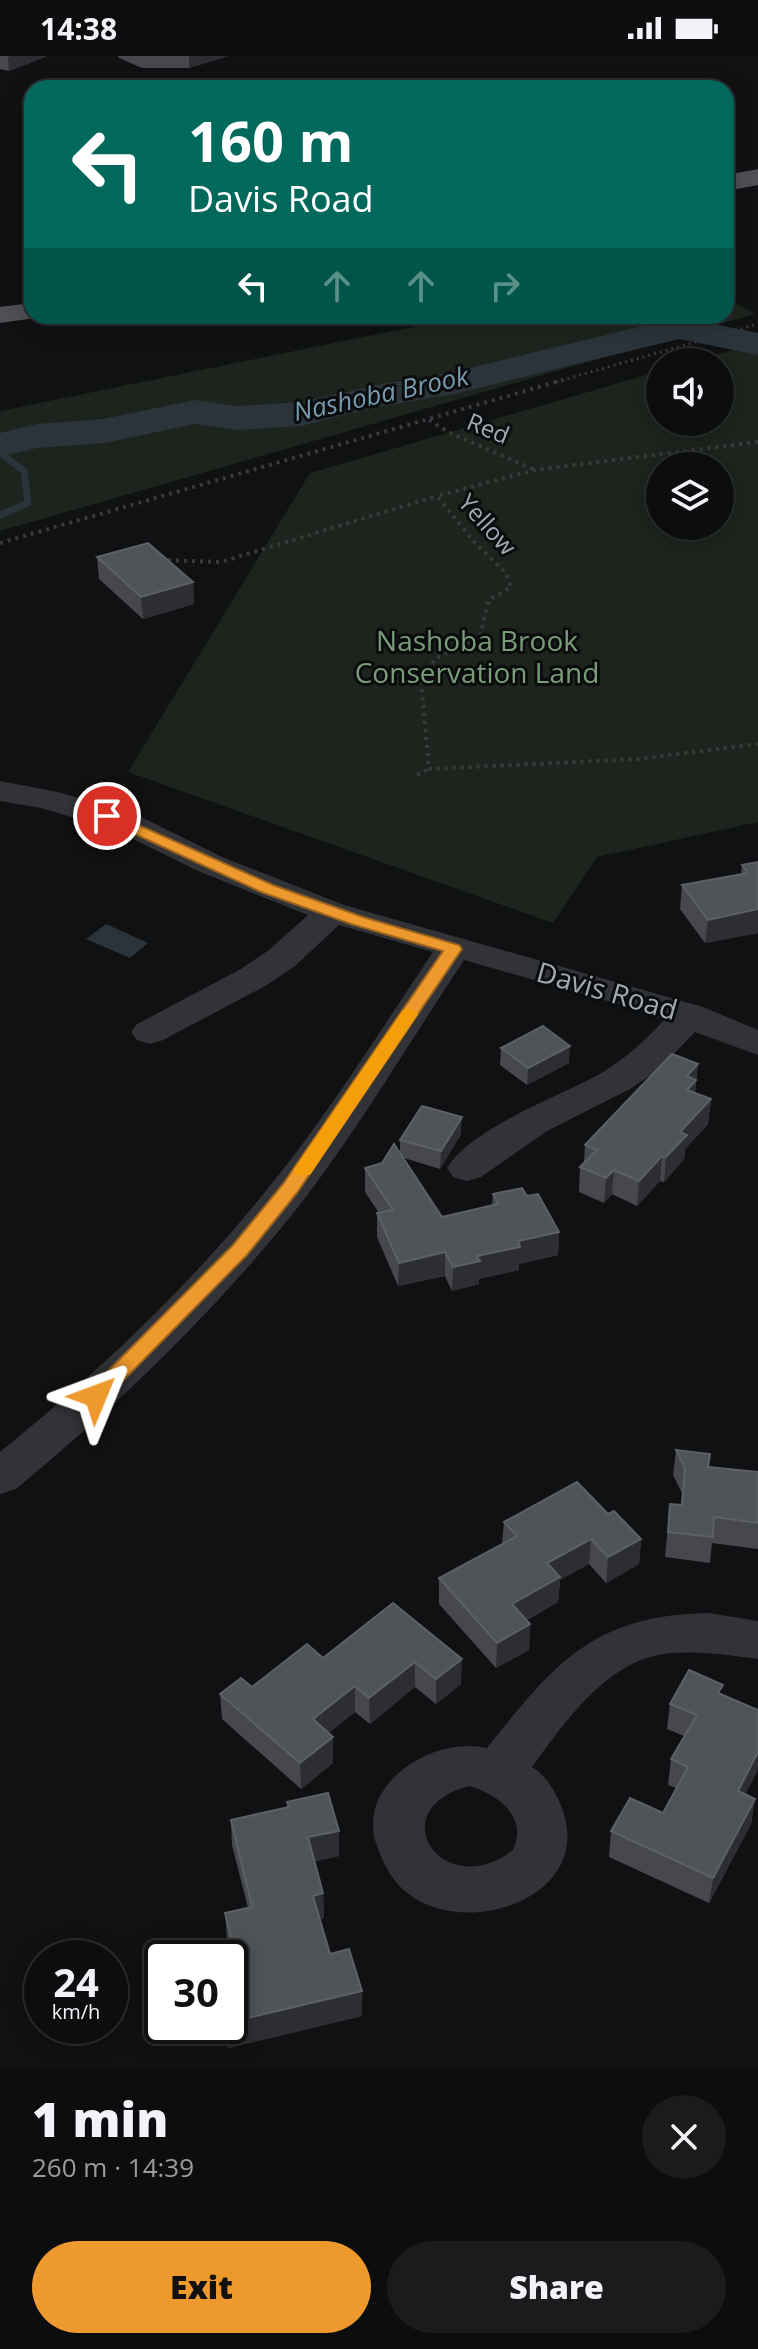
<!DOCTYPE html>
<meta charset="utf-8">
<style>
:root{--surface:#0c0d0e;--page:#1a1b1c;--text:#f1f3f6;--muted:#9a9c9e;--line:#2c2d2e;--accent:#ee992d}
body{margin:0;font-family:"Open Sans",sans-serif;background:var(--page);color:var(--text);height:100vh;display:flex;flex-direction:column;font-size:30px;white-space:nowrap}
*{box-sizing:border-box;margin:0}
p{font-size:26px;color:var(--muted)}
.icon{flex:none;width:44px;height:44px;fill:none;stroke:currentColor;stroke-width:2;stroke-linecap:round;stroke-linejoin:round}
.map{position:relative;height:2013px;overflow:hidden}
.side{display:flex;flex-direction:column;background:var(--surface);flex:1}
.side>*{flex:none}
.guide{position:absolute;left:24px;top:24px;width:710px;height:244px;border-radius:24px;box-shadow:0 4px 20px #0003,0 0 0 2px var(--line);background:#00695c;color:#fff;overflow:hidden}
.buttons{position:absolute;left:646px;top:292px;display:grid;gap:16px}
.buttons a{display:grid;place-items:center;width:88px;height:88px;border-radius:50%;background:var(--surface);box-shadow:0 4px 20px #0003,0 0 0 2px var(--line);font-size:40px}
.speed{position:absolute;left:24px;top:1884px;display:flex;gap:16px;font-size:40px;font-weight:700;text-align:center}
.speed>*{display:grid;place-content:center;width:104px;height:104px;border-radius:50%;background:var(--surface);box-shadow:0 4px 20px #0003,0 0 0 2px var(--line);line-height:1}
.speed small{font-size:20px;font-weight:400}
.speed .limit{border:4px solid #111;border-radius:12px;background:#fff;color:#111}
.pin{position:absolute;display:grid;place-items:center;width:68px;height:68px;color:#fff;margin:-34px;border:4px solid #fff;border-radius:50%;box-shadow:0 2px 8px #0007}
.me{position:absolute;width:88px;margin:-44px;rotate:46deg;stroke-linejoin:round;filter:drop-shadow(0 0 6px #0008)}
.turn{display:flex;align-items:center;gap:28px;height:168px;padding:0 32px;font-size:36px}
.turn .icon{width:104px;height:104px;stroke-width:2.5}
.turn b{display:block;font-size:56px;line-height:68px}
.lanes{display:flex;align-items:center;height:76px;padding:0 32px;background:#0003;justify-content:center;gap:40px;direction:ltr}
.lanes .off{opacity:.35}
.round{display:grid;place-items:center;flex:none;width:84px;height:84px;border-radius:42px;background:var(--page)}
.head{display:flex;align-items:center;justify-content:space-between;height:136px;padding:0 32px}
h1{font-size:48px;font-weight:800;line-height:60px}
.button{display:flex;gap:16px;margin-top:auto;padding:16px 32px}
.button a{flex:1;height:92px;border-radius:48px;background:var(--accent);color:#111;font-size:32px;font-weight:800;line-height:92px;text-align:center}
.button a+a{background:var(--page);color:var(--text)}
.status{display:flex;justify-content:space-between;align-items:center;height:56px;padding:0 40px;background:var(--surface);direction:ltr}
.status svg{height:22px;fill:currentColor}
.map>svg:first-child{display:block}
.green{fill:#1d241d;fill-rule:evenodd}
.water{fill:#2a343a}
.lines{fill:none;stroke-linecap:round;stroke-linejoin:round}
.stream{stroke:#2a343a;stroke-width:7}
.river{fill:#2a343a;fill-rule:evenodd}
.path-far1{stroke:#383a3e;stroke-width:3;stroke-dasharray:2 4;stroke-linecap:butt}
.path{stroke:#383a3e;stroke-width:4;stroke-dasharray:3 5;stroke-linecap:butt}
.minor{fill:#323337;fill-rule:evenodd}
.major{fill:#4e5056;fill-rule:evenodd}
.wall{fill:#46484d}
.shaded-wall{fill:#2c2e31}
.building{fill:#505358;stroke:#5d6066;stroke-width:2}
.route{fill:#ee992d;stroke:#9b631d;stroke-width:2}
.slow{fill:#f59e0b}
.labels{text-anchor:middle;stroke-width:6;stroke-linejoin:round;paint-order:stroke}
.far-street-label{font-size:24px;fill:#a2a9b2;stroke:#0b0c0d}
.far-water-label{font-size:26px;font-style:italic;fill:#799aae;stroke:#0b0c0d}
.park-label{font-size:28px;fill:#7a9d79;stroke:#0b0c0d}
.street-label{font-size:28px;fill:#a2a9b2;stroke:#0b0c0d}
</style>
<div class="status"><b>14:38</b><svg viewBox="0 0 49 12"><path d="M0 12V9h3v3zM5 12V6h3v6zM10 12V3h3v9zM15 12V0h3v12zM26 1h20v11H26zM47 4h2v5h-2z"/></svg></div>
<div class="map">
<svg width="758" height="2013" viewBox="0 0 758 2013">
<rect width="100%" height="100%" fill="#101112"/>
<!-- green -->
<g class="green">
<polygon points="726,242 755,258 0,475 0,355 466,260 726,260"/>
<path d="M758,287v479l-161,35 -44,66 -425,-151 182,-299 350,-102v51h60v-60h-29zM720,410v60h-60v-60z"/>
</g>
<!-- water -->
<polygon class="water" points="106,868 148,887 130,902 86,883"/>
<g class="lines">
<!-- stream -->
<polyline class="stream" points="0,397 24,415 28,447 0,459"/>
<!-- river -->
<polygon class="river" points="679,261 758,277 758,299 679,283 454,338 377,351 301,370 236,374 195,368 105,387 37,392 0,401 0,377 37,368 103,363 195,344 236,350 301,346 377,329 454,316"/>
<!-- path-far1 -->
<polyline class="path-far1" points="556,326 758,268"/>
<!-- path -->
<g class="path">
<polyline points="429,364 448,376 535,414"/>
<polyline points="758,386 535,414 437,440 475,487 506,517 511,531 489,544 480,580 435,603 421,625 429,713 638,703 758,688"/>
<polyline points="0,487 563,324"/>
<polyline points="160,504 221,506 437,440"/>
<polyline points="417,719 429,713"/>
</g>
<!-- minor -->
<g class="minor">
<path d="M0,725l58,11 81,24 83,41 122,48 359,102 55,23v25l-63,-23 -37,38 -28,19 -83,42 -66,46 -14,4 -14,-4 -6,-9c26,-42 113,-71 156,-96 23,-14 43,-32 61,-52l-32,-12 -168,-48c-54,81 -103,165 -162,242 -84,107 -181,200 -286,287l-16,5v-42c100,-81 193,-169 273,-270 59,-73 108,-153 160,-230l-94,-27 -44,41 -28,19 -104,55 -13,4 -13,-4 -6,-8 6,-8 104,-55 28,-19 39,-35 -110,-44 -83,-41 -74,-22 -41,-7z"/>
<path d="M709,1557l49,8v38c-29,-4 -57,-8 -86,-6 -63,4 -106,68 -140,114 15,9 25,27 31,44 30,87 -98,130 -157,81 -15,-12 -22,-28 -29,-46 -23,-62 57,-111 110,-98 68,-85 106,-133 222,-135zM469,1730c29,8 59,31 44,64 -70,54 -134,-40 -44,-64z"/>
</g>
<!-- major -->
<g class="major">
<polygon points="758,113 758,129 726,135 726,119"/>
<polygon points="32,247 32,260 42,261 0,267 0,251"/>
</g>
</g>
<!-- wall -->
<g class="wall">
<polygon points="0,0 47,0 9,15 0,13"/>
<polygon points="118,0 228,0 189,12 142,12 119,2"/>
<polygon points="97,501 193,526 194,548 143,563 99,523"/>
<polygon points="758,806 758,877 705,887 680,853 682,829 741,818 742,809"/>
<polygon points="501,992 569,1007 527,1029 500,1009"/>
<polygon points="698,1008 695,1037 711,1043 708,1068 685,1093 684,1103 664,1126 660,1125 637,1150 612,1138 604,1147 579,1136 580,1111 584,1107 585,1089"/>
<polygon points="461,1078 440,1113 404,1102 442,1161 492,1149 493,1138 527,1140 559,1176 558,1199 519,1208 519,1214 479,1223 479,1228 452,1235 445,1220 398,1230 377,1181 377,1157 379,1157 365,1136 365,1112 382,1107 400,1097 400,1084"/>
<polygon points="676,1394 708,1411 758,1416 758,1493 712,1487 710,1507 665,1501 670,1448 681,1449 682,1437 673,1419"/>
<polygon points="608,1458 641,1483 639,1508 606,1527 589,1508 560,1524 558,1546 527,1564 530,1568 529,1594 496,1612 439,1548 439,1522 502,1488 504,1466"/>
<polygon points="393,1547 461,1628 436,1648 415,1631 370,1668 355,1656 328,1677 333,1707 301,1733 222,1663 220,1638 252,1631 323,1602"/>
<polygon points="721,1638 745,1739 755,1743 751,1768 709,1847 609,1801 611,1775 663,1757 676,1732 668,1729 671,1703 684,1680 667,1673 670,1648"/>
<polygon points="287,1746 339,1775 339,1800 315,1805 323,1837 324,1862 320,1863 330,1898 362,1935 362,1960 228,1992 223,1970 230,1970 240,1935 227,1882 225,1857 248,1852 232,1789 231,1764 287,1751"/>
</g>
<!-- shaded-wall -->
<g class="shaded-wall">
<polygon points="11,0 47,0 9,15 8,1"/>
<polygon points="189,0 228,0 189,12"/>
<polygon points="193,526 194,548 143,563 141,541"/>
<polygon points="758,853 758,877 705,887 708,864"/>
<polygon points="570,990 569,1007 527,1029 528,1012"/>
<polygon points="698,1008 693,1048 684,1058 687,1020"/>
<polygon points="711,1043 708,1068 685,1093 684,1103 664,1126 666,1101 680,1076"/>
<polygon points="462,1061 461,1078 440,1113 441,1095"/>
<polygon points="662,1100 660,1125 637,1150 639,1125"/>
<polygon points="614,1114 612,1138 604,1147 606,1122"/>
<polygon points="559,1176 558,1199 519,1208 519,1214 479,1223 479,1228 452,1235 453,1211 518,1185"/>
<polygon points="445,1196 445,1220 398,1230 399,1207"/>
<polygon points="591,1483 589,1508 560,1524 558,1546 510,1573 512,1548 547,1507"/>
<polygon points="641,1483 639,1508 606,1527 608,1501"/>
<polygon points="530,1568 529,1594 496,1612 497,1587"/>
<polygon points="462,1603 461,1628 436,1648 436,1623"/>
<polygon points="415,1606 415,1631 370,1668 369,1642"/>
<polygon points="355,1630 355,1656 314,1689 313,1663"/>
<polygon points="333,1681 333,1707 301,1733 300,1707"/>
<polygon points="758,1696 758,1714 734,1761 738,1735"/>
<polygon points="755,1743 751,1768 709,1847 713,1822"/>
<polygon points="339,1775 339,1800 309,1807 308,1781"/>
<polygon points="323,1837 324,1862 313,1865 313,1840"/>
<polygon points="362,1935 362,1960 228,1992 226,1970 230,1970 230,1966"/>
</g>
<!-- building -->
<g class="building">
<polygon points="148,487 193,526 141,541 97,501"/>
<polygon points="758,806 758,853 708,864 682,829 748,817 742,809"/>
<polygon points="543,970 570,990 528,1012 501,992"/>
<polygon points="672,998 698,1008 687,1020 696,1024 687,1034 711,1043 680,1076 687,1079 666,1101 662,1100 639,1125 614,1114 606,1122 580,1111 597,1094 585,1089"/>
<polygon points="422,1050 462,1061 441,1095 400,1084"/>
<polygon points="394,1088 442,1161 498,1148 493,1138 522,1132 527,1140 538,1138 559,1176 518,1185 520,1191 477,1200 480,1205 453,1211 445,1196 399,1207 377,1157 393,1154 365,1112 382,1107"/>
<polygon points="676,1394 710,1398 708,1411 758,1416 758,1467 714,1461 713,1481 668,1476 670,1448 682,1449 685,1412"/>
<polygon points="577,1426 608,1458 614,1455 641,1483 608,1501 591,1483 547,1507 560,1521 512,1548 530,1568 497,1587 439,1522 517,1480 504,1466"/>
<polygon points="393,1547 462,1603 436,1623 415,1606 369,1642 355,1630 313,1663 333,1681 300,1707 220,1638 241,1622 252,1631 307,1588 323,1602"/>
<polygon points="689,1614 723,1629 718,1637 758,1654 758,1696 738,1735 755,1743 713,1822 611,1775 630,1742 663,1757 688,1711 671,1703 697,1659 670,1648"/>
<polygon points="328,1737 339,1775 308,1781 323,1837 313,1840 330,1898 349,1893 362,1935 230,1966 230,1937 244,1934 225,1857 252,1851 231,1764 289,1751 287,1746"/>
</g>
<!-- route -->
<polygon class="route" points="107,755 273,829 363,861 459,889 462,893 297,1137 247,1199 103,1345 89,1345 85,1340 89,1334 233,1189 283,1128 443,895 351,868 261,836 102,763 102,757"/>
<!-- slow -->
<polygon class="slow" points="409,952 418,958 310,1119 296,1119 293,1114 296,1110 403,954"/>
<g class="labels">
<!-- far-street labels -->
<g class="far-street-label">
<text transform="translate(488 373) rotate(22)" y="8">Red</text>
<text transform="translate(487 469) rotate(48)" y="8">Yellow</text>
</g>
<!-- far-water labels -->
<g class="far-water-label">
<text transform="translate(381 338) rotate(-12)" y="9">Nashoba Brook</text>
</g>
<!-- park labels -->
<g class="park-label">
<text x="477" y="595">Nashoba Brook<tspan x="477" dy="32">Conservation Land</tspan></text>
</g>
<!-- street labels -->
<g class="street-label">
<text transform="translate(607 935) rotate(16)" y="10">Davis Road</text>
</g>
</g>
</svg>
<div class="buttons">
<a><svg class="icon" aria-label="sound" viewBox="0 0 24 24"><path d="M4 9h4l5-4v14l-5-4H4zM17 9q2 3 0 6"/></svg></a>
<a><svg class="icon" aria-label="layers" viewBox="0 0 24 24"><path d="M12 4l9 5-9 5-9-5zM3 14l9 5 9-5"/></svg></a>
</div>
<div class="speed"><div>24<small>km/h</small></div><div class="limit">30</div></div>
<div class="pin" style="left:107px;top:760px;background:#d93025"><svg class="icon" aria-label="arrive" viewBox="0 0 24 24"><path d="M6 21V4h12l-3 4 3 4H6"/></svg></div>
<svg class="me" style="left:96px;top:1340px" viewBox="-20 -20 40 40"><path d="M0-17L14 15 0 8-14 15z" fill="#ee992d" stroke="#fff" stroke-width="4"/></svg>
<div class="guide">
<div class="turn"><svg class="icon" aria-label="left" viewBox="0 0 24 24"><path d="M17 20v-9H6M10 6l-5 5 5 5"/></svg><div><b>160 m</b>Davis Road</div></div>
<div class="lanes"><svg class="icon" aria-label="left" viewBox="0 0 24 24"><path d="M17 20v-9H6M10 6l-5 5 5 5"/></svg><svg class="icon off" aria-label="ahead" viewBox="0 0 24 24"><path d="M12 20V5M6 11l6-6 6 6"/></svg><svg class="icon off" aria-label="ahead" viewBox="0 0 24 24"><path d="M12 20V5M6 11l6-6 6 6"/></svg><svg class="icon off" aria-label="right" viewBox="0 0 24 24"><path d="M7 20v-9h11M14 6l5 5-5 5"/></svg></div>
</div>
</div>
<section class="side">
<div class="head"><div><h1>1 min</h1><p>260 m · 14:39</p></div><a class="round"><svg class="icon" aria-label="close" viewBox="0 0 24 24"><path d="M6 6l12 12M18 6L6 18"/></svg></a></div>
<div class="button"><a>Exit</a><a>Share</a></div>
</section>
